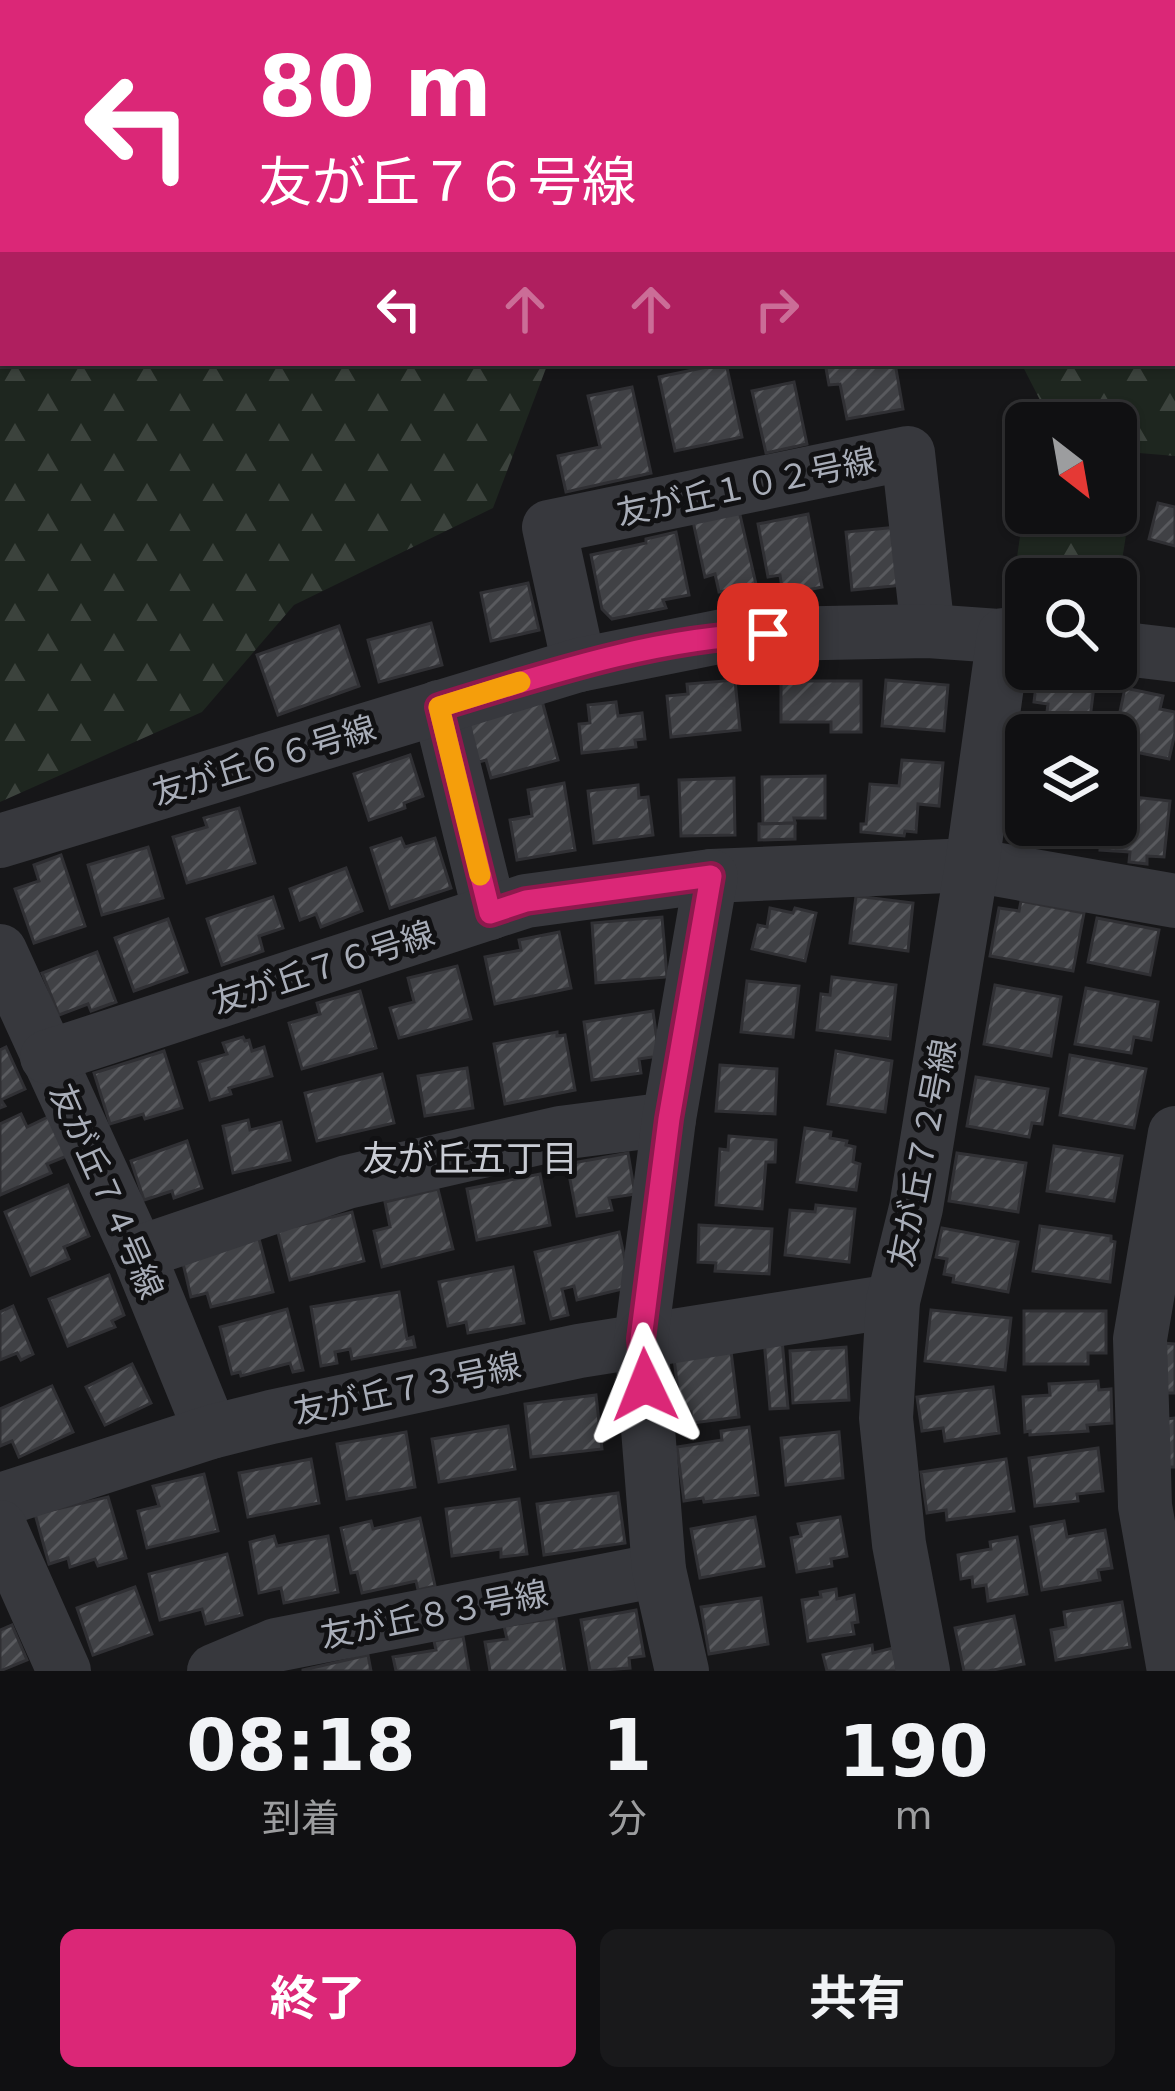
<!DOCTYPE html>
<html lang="ja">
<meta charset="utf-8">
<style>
:root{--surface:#101012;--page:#19191b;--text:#f1f3f6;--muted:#9c9d9f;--line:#303032;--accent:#db2777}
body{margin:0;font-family:"DejaVu Sans","Noto Sans JP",sans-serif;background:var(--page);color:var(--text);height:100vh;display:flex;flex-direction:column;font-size:45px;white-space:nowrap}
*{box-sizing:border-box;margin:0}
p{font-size:39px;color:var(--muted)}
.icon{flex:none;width:66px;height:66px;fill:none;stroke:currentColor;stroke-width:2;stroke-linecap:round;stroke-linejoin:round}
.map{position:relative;height:1671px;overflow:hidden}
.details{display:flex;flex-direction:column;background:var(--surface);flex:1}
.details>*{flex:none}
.top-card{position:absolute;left:0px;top:0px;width:1176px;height:366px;box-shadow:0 3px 9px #0004,0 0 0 3px var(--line);background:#db2777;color:#fff;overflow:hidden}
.needle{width:78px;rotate:149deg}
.controls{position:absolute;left:1005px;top:402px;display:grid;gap:24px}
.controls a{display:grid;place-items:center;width:132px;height:132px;border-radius:18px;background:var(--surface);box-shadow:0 3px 9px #0004,0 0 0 3px var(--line);font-size:60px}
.pin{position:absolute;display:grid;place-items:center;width:102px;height:102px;color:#fff;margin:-51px;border-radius:24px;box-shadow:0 6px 18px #0006}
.me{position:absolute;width:132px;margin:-66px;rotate:358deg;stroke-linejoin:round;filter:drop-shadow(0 0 9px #0008)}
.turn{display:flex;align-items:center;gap:42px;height:252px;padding:0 60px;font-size:54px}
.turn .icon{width:156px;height:156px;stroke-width:2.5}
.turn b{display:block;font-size:84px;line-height:102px}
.lanes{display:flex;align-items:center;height:114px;padding:0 60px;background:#0003;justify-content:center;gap:60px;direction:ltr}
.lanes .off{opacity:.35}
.eta{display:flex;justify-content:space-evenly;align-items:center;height:204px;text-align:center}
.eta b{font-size:72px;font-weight:700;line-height:84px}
.button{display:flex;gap:24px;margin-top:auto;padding:24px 60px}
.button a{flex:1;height:138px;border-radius:18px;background:var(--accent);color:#fff;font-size:48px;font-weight:700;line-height:138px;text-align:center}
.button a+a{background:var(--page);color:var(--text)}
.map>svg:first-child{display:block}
.forest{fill:url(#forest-firs)}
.building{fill:url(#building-hatch);stroke:#303034;stroke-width:3}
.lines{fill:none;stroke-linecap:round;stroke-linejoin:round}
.street{stroke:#37383d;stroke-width:54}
.route-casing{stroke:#8e194d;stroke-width:30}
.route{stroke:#db2777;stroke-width:21}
.slow{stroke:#f59e0b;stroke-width:21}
.labels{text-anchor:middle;stroke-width:10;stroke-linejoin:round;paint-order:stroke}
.street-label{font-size:33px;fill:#a8adb8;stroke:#111113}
.neighbourhood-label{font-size:36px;fill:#c9ccd4;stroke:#111113}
</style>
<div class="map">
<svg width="1175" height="1671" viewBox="0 0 1175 1671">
<defs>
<pattern id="forest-firs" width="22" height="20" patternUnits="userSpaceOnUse" patternTransform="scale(3)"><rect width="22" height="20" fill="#1e261f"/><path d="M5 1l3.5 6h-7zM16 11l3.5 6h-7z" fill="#3c433d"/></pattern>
<pattern id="building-hatch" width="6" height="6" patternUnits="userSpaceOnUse" patternTransform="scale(3)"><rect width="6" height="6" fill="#404145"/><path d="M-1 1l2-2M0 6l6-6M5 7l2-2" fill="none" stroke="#595a5e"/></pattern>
</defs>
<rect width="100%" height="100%" fill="#161618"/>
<!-- forest -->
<polygon class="forest" points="0,0 1175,0 1175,456 1139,453 1117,592 1116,579 1014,578 1026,495 1026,513 1116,513 1116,423 1037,423 1040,400 1021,363 1173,363 1173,3 3,3 3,363 548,363 493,508 294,605 202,712 0,802"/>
<!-- building -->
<g class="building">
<polygon points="726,363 742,437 675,451 659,377"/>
<polygon points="825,363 895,363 903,409 847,419 840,384 829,385"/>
<polygon points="794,382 807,444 766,453 752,391"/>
<polygon points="632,387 651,473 566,492 558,456 600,447 588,396"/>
<polygon points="737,502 756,584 719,592 715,574 705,577 691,512"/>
<polygon points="1158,503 1175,507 1175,546 1149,539"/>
<polygon points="808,514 822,587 783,595 780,575 768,577 758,524"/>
<polygon points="898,527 904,585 852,590 846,532"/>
<polygon points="676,532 689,595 663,600 666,608 612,619 602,609 591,555 646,543 646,539"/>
<polygon points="528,583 539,630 491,641 481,593"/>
<polygon points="431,623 442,665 379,682 368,640"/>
<polygon points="339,626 359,686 278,715 257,655"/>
<polygon points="1038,669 1096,670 1088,735 1044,735 1048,704 1034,702"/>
<polygon points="735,680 740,730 671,737 667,696 688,694 687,684"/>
<polygon points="886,680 948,685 944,731 882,726"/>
<polygon points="781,681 861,681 861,732 831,732 831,722 781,722"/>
<polygon points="1125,688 1163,696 1160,709 1175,712 1175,733 1169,759 1116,748 1115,735"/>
<polygon points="541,697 558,760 491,778 486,760 475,763 463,718"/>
<polygon points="616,702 618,716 642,713 645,739 635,740 636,747 582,753 579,724 590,723 588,705"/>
<polygon points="410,755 423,796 404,803 405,808 369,820 354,774"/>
<polygon points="902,760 943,763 939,806 918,804 916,832 905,831 904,836 861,832 861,824 866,824 870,784 899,786"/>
<polygon points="825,776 825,818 794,818 795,823 763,824 762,777"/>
<polygon points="734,778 735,835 681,836 679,780"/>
<polygon points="564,783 575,850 517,860 510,820 532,816 528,790"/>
<polygon points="638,785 639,798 648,797 653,835 594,843 588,791"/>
<polygon points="1026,792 1026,825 1080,825 1076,846 1017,834"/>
<polygon points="1116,795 1170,801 1164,857 1147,856 1147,864 1129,862 1130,852 1100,850 1103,825 1116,825"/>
<polygon points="239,808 255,863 187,883 173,837 207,827 204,818"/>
<polygon points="795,823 795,839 759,840 759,824"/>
<polygon points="401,838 405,847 435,838 451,888 390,908 371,848"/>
<polygon points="148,847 163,898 102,915 88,865"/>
<polygon points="61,855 85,926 34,943 15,889 39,881 34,865"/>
<polygon points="346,868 362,911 321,927 316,914 300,920 290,889"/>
<polygon points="856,896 913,903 908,951 850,943"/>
<polygon points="273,897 283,928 259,936 263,951 222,965 207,919"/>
<polygon points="1021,901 1084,913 1073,971 990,956 999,908 1019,911"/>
<polygon points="770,908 793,913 795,908 816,913 805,961 752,949 758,925 767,927"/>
<polygon points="662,917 667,977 596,983 592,923"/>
<polygon points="1097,918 1159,930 1150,975 1088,962"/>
<polygon points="168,919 187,972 134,991 115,938"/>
<polygon points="559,932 571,988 495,1004 485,957 521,950 519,940"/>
<polygon points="97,952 116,1002 91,1011 88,1004 59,1015 42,973"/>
<polygon points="457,966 471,1019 399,1038 390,1008 414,1002 408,978"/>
<polygon points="832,977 896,985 890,1039 817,1030 821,994 830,995"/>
<polygon points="747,981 799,986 793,1037 741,1032"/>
<polygon points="995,985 1061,997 1051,1056 984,1044"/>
<polygon points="1086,988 1158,1002 1151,1040 1134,1037 1131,1053 1075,1044"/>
<polygon points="360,991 376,1048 302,1069 289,1023 320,1014 317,1003"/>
<polygon points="653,1011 659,1056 639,1059 641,1073 592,1080 584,1022"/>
<polygon points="557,1032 557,1036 565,1035 575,1090 505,1104 494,1044"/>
<polygon points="243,1037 245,1041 249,1040 252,1051 264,1047 272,1076 229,1088 231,1094 210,1100 199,1062 227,1054 223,1043"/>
<polygon points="6,1047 25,1089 1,1100 5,1106 0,1108 0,1050"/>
<polygon points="164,1051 182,1108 145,1119 143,1114 110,1124 94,1073"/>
<polygon points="836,1051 892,1061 885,1112 828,1104"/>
<polygon points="1070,1055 1146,1069 1134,1128 1060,1115"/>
<polygon points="720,1065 777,1069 775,1114 716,1111"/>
<polygon points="467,1068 473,1108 425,1116 418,1076"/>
<polygon points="382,1074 394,1123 317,1141 305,1093"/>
<polygon points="976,1077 1048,1089 1042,1124 1032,1123 1029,1137 967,1126"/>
<polygon points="21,1114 27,1127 50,1116 67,1156 47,1164 51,1173 0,1195 0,1124"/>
<polygon points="248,1120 250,1130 281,1122 290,1160 233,1173 223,1126"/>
<polygon points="805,1128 831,1132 830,1138 847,1141 846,1145 855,1147 853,1162 860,1164 856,1190 797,1182"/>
<polygon points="729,1136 776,1140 775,1162 766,1162 762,1209 716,1205 720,1149 728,1150"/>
<polygon points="187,1141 202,1188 174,1198 172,1191 144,1200 131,1161"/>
<polygon points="1054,1146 1122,1156 1114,1201 1047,1191"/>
<polygon points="628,1153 635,1194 609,1198 612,1210 577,1216 567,1164"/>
<polygon points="957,1153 1026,1163 1018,1212 949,1201"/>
<polygon points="540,1174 550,1225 477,1240 467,1189"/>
<polygon points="68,1185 89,1236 64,1247 69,1259 31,1275 5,1212"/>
<polygon points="438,1189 453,1249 382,1267 374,1231 390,1227 385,1202"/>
<polygon points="816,1205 855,1209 849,1262 785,1255 790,1210 815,1212"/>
<polygon points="352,1212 364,1261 290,1280 274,1217 297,1226"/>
<polygon points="699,1225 772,1229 769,1274 715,1271 716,1263 698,1262"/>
<polygon points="1040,1226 1111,1236 1111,1241 1115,1242 1110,1282 1033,1271"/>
<polygon points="942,1228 1018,1242 1008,1292 953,1282 954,1276 944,1274 947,1259 936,1257"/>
<polygon points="619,1232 631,1287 577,1300 574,1286 562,1289 568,1315 551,1319 535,1252"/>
<polygon points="258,1235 273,1292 211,1307 207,1293 191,1297 181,1255"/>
<polygon points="513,1267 524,1323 468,1333 466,1322 448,1326 439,1282"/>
<polygon points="109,1275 124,1315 112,1321 115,1327 68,1346 49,1299"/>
<polygon points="399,1292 407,1339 413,1337 415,1347 352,1359 350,1349 335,1352 337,1363 321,1366 311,1307"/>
<polygon points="13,1306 33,1354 21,1360 17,1353 0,1360 0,1312"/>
<polygon points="287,1309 303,1370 293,1372 290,1363 241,1376 240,1372 232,1374 220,1327"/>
<polygon points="931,1310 1011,1318 1005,1370 925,1361"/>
<polygon points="1024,1311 1106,1311 1106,1353 1088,1353 1088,1364 1024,1364"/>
<polygon points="782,1339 788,1408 770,1409 764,1340"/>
<polygon points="1163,1343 1175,1344 1175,1393 1161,1393"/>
<polygon points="846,1347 849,1400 793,1403 790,1351"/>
<polygon points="731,1351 739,1417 692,1423 691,1412 681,1413 674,1359"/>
<polygon points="132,1364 151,1403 105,1425 86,1387"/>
<polygon points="1098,1381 1099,1390 1111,1389 1112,1423 1087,1425 1088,1431 1030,1435 1030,1431 1025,1432 1023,1397 1050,1395 1049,1384"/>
<polygon points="52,1386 73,1432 19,1457 12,1441 0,1446 0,1409"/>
<polygon points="993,1387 999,1433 945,1441 943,1428 922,1431 917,1397"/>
<polygon points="596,1395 602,1449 531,1457 525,1404"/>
<polygon points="1175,1418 1175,1467 1168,1467 1165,1419"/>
<polygon points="508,1426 515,1469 439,1482 432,1439"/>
<polygon points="749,1427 758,1495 704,1502 703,1498 684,1501 677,1447 722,1440 721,1431"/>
<polygon points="406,1432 415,1487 347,1499 337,1444"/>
<polygon points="839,1432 843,1478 786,1485 781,1438"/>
<polygon points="1098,1448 1103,1491 1077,1494 1078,1501 1035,1506 1029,1458"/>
<polygon points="311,1459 319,1503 248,1517 239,1473"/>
<polygon points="1006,1459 1014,1511 947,1520 946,1510 927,1513 921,1472"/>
<polygon points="204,1474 218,1531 147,1548 138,1511 159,1506 153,1486"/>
<polygon points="618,1493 625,1543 544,1555 537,1504"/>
<polygon points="108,1497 126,1558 98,1566 95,1559 70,1567 68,1558 49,1564 35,1514"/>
<polygon points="519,1499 527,1554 501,1557 501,1549 452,1556 446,1509"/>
<polygon points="755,1517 764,1566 700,1578 691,1529"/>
<polygon points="840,1517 847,1556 831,1559 832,1566 797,1572 791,1538 801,1536 798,1524"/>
<polygon points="420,1518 435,1586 418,1590 416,1581 362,1593 357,1572 351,1573 341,1528 371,1521 373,1529"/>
<polygon points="1064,1521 1067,1537 1105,1530 1112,1568 1098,1570 1100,1580 1042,1590 1031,1527"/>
<polygon points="274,1536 277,1546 328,1536 338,1592 284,1603 281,1588 259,1593 250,1542"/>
<polygon points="1017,1537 1027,1594 988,1601 986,1585 973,1587 972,1577 961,1579 958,1555 991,1549 990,1542"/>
<polygon points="227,1554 242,1615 206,1624 202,1609 160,1620 149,1574"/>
<polygon points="135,1587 152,1634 93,1655 77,1608"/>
<polygon points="836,1589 837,1599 854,1595 858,1622 852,1623 854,1634 808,1641 802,1600 821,1597 820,1592"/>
<polygon points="761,1598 768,1644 709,1654 701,1607"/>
<polygon points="1122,1602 1130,1647 1056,1660 1051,1630 1066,1627 1064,1612"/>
<polygon points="636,1610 644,1656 629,1658 630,1668 590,1671 581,1620"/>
<polygon points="1014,1616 1024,1664 988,1671 964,1671 955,1628"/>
<polygon points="556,1618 565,1671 490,1671 485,1642 507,1639 504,1626"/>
<polygon points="12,1625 27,1660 0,1671 0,1630"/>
<polygon points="463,1636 469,1671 396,1671 393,1657 436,1650 434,1641"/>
<polygon points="872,1645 873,1653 893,1648 898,1671 827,1671 823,1655"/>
<polygon points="368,1655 371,1671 303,1671 303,1670"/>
</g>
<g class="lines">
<!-- street -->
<g class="street">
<polyline points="1116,648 1175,655"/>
<polyline points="579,665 549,527 908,453 928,631"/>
<polyline points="439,707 490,913"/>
<polyline points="0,841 579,665 728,635 928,631 1026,638"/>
<polyline points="0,951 138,1253 211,1432"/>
<polyline points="47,1057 526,901 711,876 972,865 1175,901"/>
<polyline points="138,1253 347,1182 560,1133 669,1119"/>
<polyline points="0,1500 211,1432 271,1417 579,1351 893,1301"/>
<polyline points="0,1527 64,1671"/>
<polyline points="214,1671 276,1645 659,1570"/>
<polyline points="682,1671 659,1570 641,1339 669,1119 711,876"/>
<polyline points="923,1671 899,1544 886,1418 893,1301 916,1208 972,865 1004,635"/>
<polyline points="1174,1671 1145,1506 1140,1339 1175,1133"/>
</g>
</g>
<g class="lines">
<!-- route casing -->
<g class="route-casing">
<path id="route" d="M645,1385l-4,-46 28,-220 42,-243 -185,25 -36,12 -51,-206c105,-32 218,-70 329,-73"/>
</g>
<!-- route -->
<use href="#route" class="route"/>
<!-- slow -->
<polyline class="slow" points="480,875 439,707 520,682"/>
</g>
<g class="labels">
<!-- street labels -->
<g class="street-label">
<text transform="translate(746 486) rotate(-12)" y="12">友が丘１０２号線</text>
<text transform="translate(264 760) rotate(-17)" y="12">友が丘６６号線</text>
<text transform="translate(323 967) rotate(-18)" y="12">友が丘７６号線</text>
<text transform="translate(922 1153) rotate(-79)" y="12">友が丘７２号線</text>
<text transform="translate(107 1191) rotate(66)" y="12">友が丘７４号線</text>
<text transform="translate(407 1388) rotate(-12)" y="12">友が丘７３号線</text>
<text transform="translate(434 1614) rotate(-11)" y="12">友が丘８３号線</text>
</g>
<!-- neighbourhood labels -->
<g class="neighbourhood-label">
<text x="470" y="1171">友が丘五丁目</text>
</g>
</g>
</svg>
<div class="controls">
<a><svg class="needle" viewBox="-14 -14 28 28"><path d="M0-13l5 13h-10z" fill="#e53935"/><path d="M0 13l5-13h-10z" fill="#9c9d9f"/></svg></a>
<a><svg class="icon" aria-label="search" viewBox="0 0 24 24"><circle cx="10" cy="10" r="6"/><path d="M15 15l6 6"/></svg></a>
<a><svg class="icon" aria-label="layers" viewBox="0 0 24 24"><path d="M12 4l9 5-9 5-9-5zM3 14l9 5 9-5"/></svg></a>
</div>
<div class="pin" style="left:768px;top:634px;background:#d93025"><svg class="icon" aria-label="arrive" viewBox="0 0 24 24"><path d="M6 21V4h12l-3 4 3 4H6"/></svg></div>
<svg class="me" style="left:645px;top:1385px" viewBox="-20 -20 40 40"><path d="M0-17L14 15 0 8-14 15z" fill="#db2777" stroke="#fff" stroke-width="4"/></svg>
<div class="top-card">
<div class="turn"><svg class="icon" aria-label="left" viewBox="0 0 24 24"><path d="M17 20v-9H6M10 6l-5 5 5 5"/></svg><div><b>80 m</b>友が丘７６号線</div></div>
<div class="lanes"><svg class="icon" aria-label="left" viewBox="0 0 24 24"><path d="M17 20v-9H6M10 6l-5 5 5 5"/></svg><svg class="icon off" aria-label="ahead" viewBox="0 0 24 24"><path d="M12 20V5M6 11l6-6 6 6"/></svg><svg class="icon off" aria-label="ahead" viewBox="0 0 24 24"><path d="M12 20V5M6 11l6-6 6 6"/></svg><svg class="icon off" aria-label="right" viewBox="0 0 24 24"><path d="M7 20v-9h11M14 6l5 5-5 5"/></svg></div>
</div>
</div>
<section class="details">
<div class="eta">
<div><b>08:18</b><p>到着</p></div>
<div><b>1</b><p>分</p></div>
<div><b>190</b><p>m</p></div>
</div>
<div class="button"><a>終了</a><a>共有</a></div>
</section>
